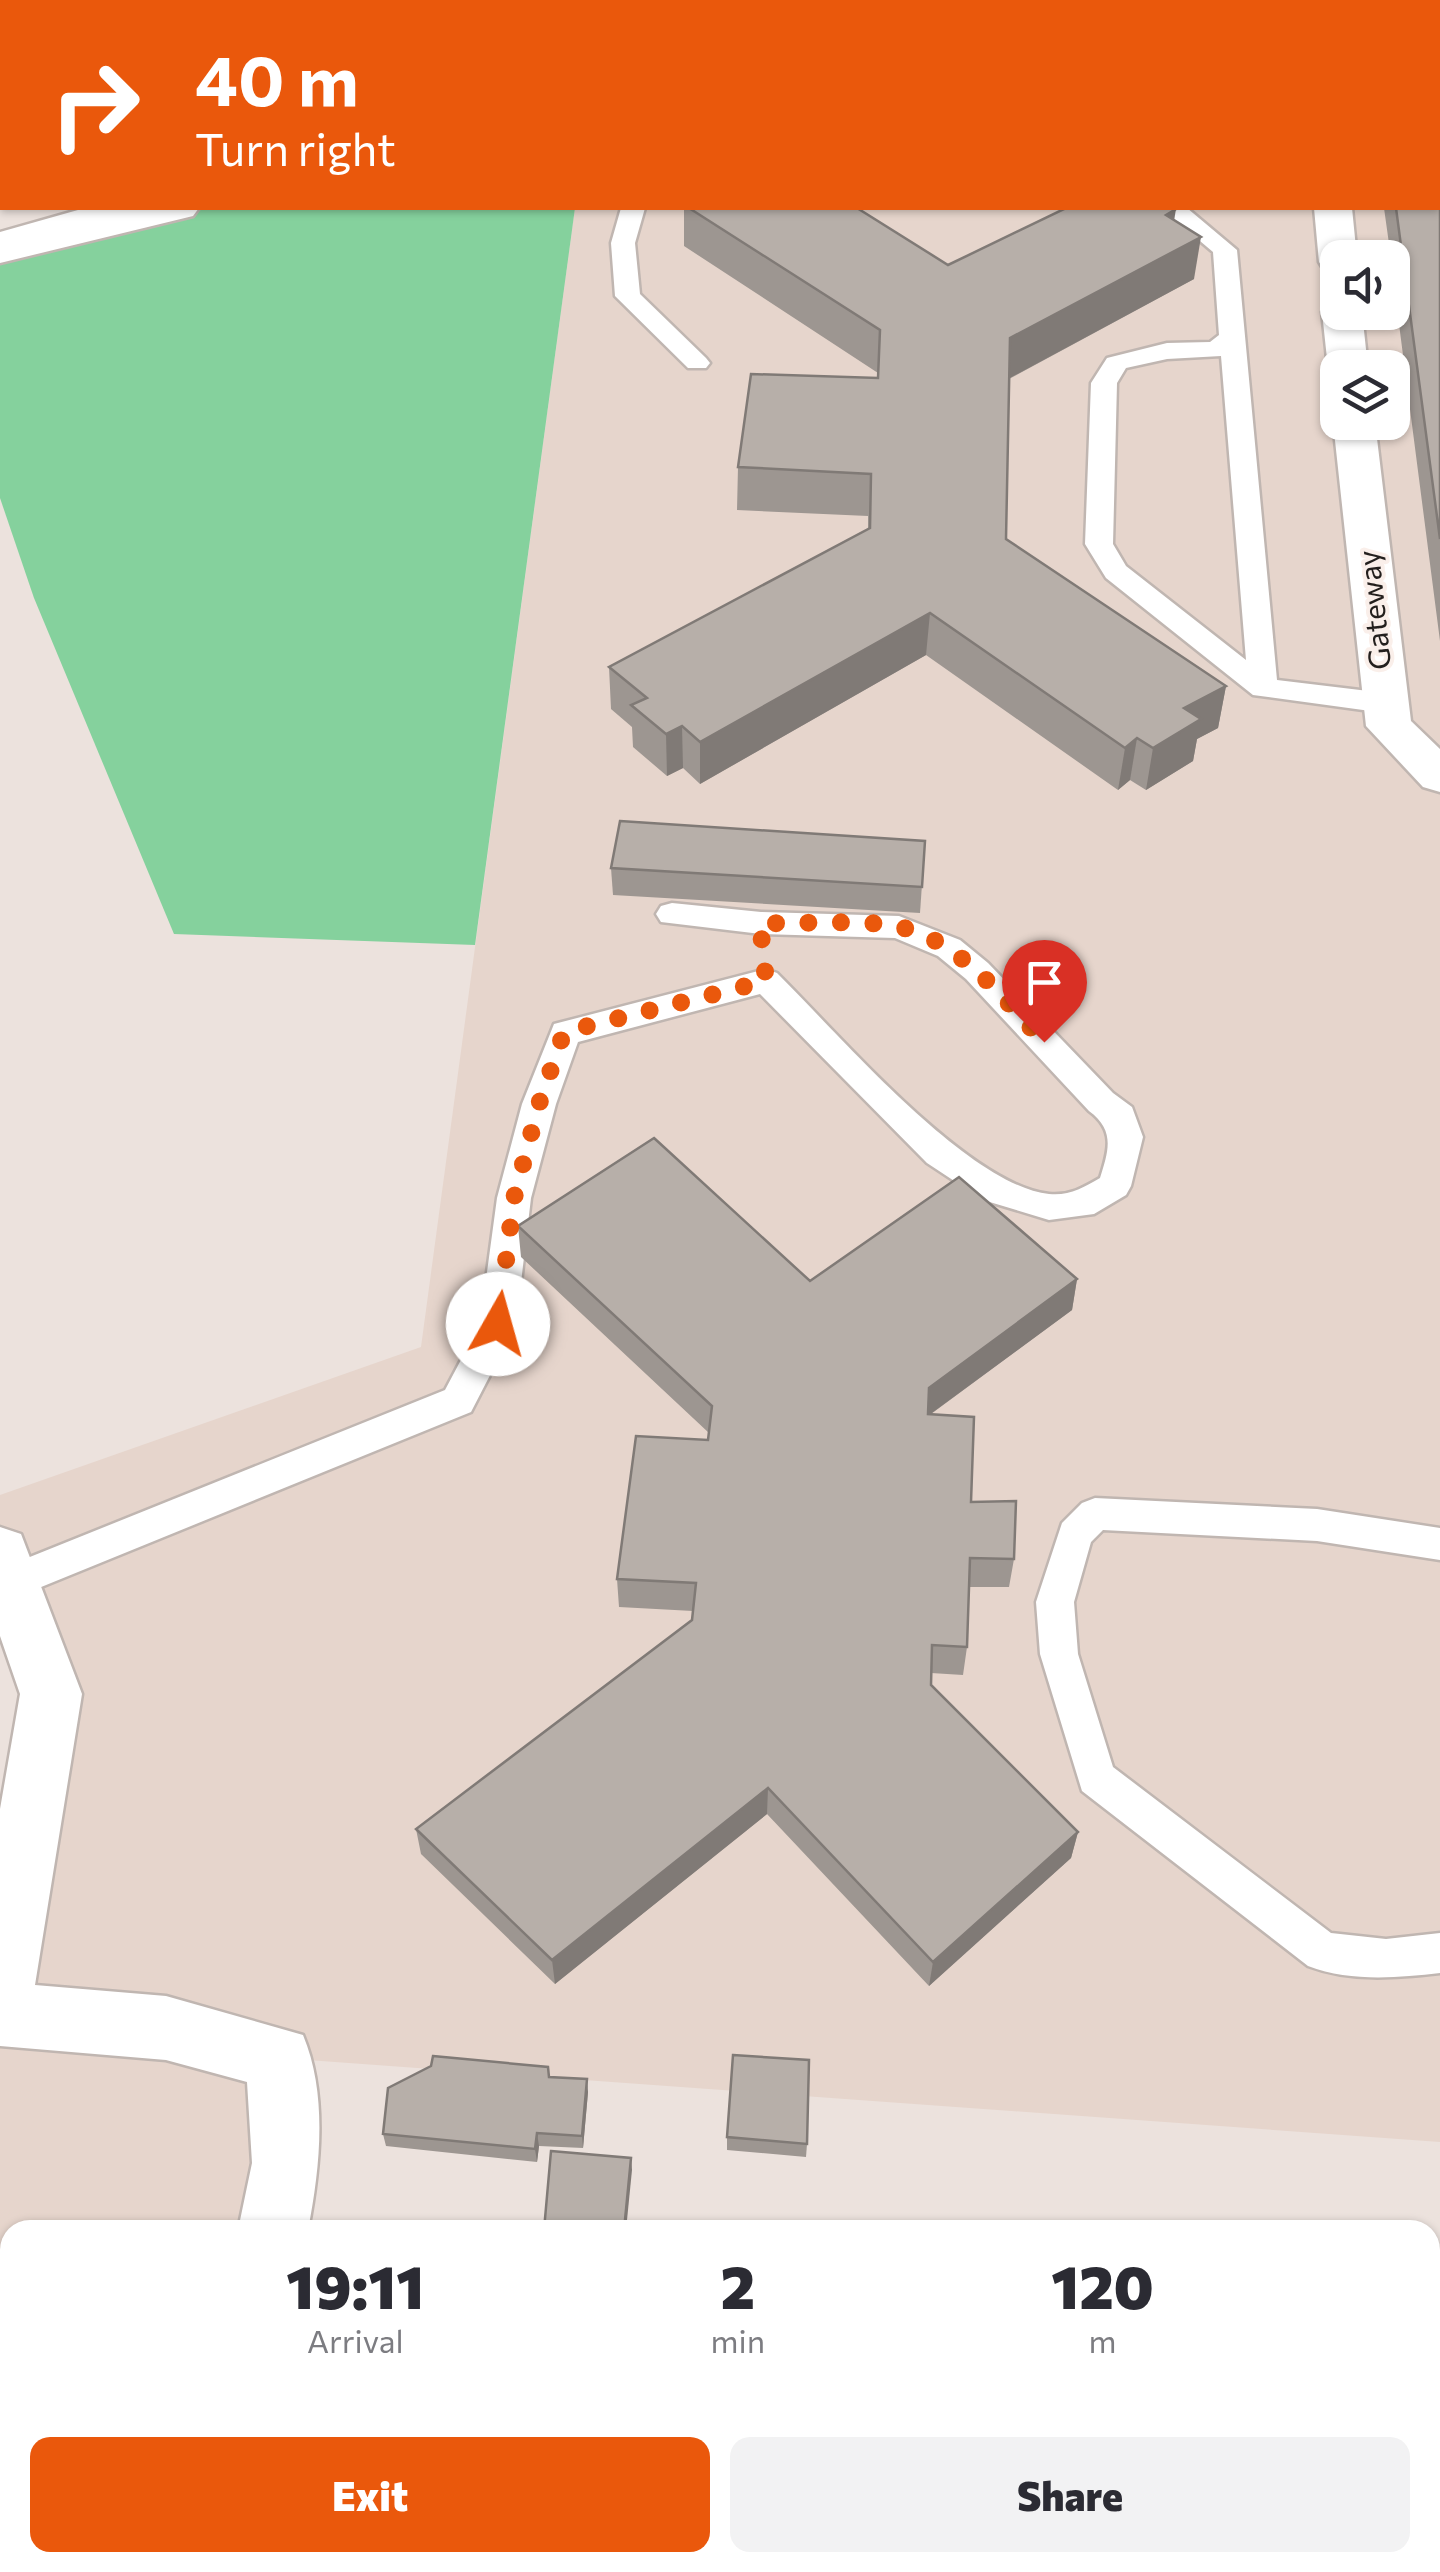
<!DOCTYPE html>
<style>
:root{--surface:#fff;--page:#f2f2f3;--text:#2b2b33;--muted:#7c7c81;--accent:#ea580c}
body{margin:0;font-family:Commissioner,sans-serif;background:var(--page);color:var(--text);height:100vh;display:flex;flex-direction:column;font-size:38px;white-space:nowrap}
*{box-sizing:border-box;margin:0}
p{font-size:32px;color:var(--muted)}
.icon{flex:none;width:55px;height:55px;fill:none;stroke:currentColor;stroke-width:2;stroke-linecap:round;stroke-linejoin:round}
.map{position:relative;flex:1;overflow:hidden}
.details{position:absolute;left:0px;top:2220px;width:1440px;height:352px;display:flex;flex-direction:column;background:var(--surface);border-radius:30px 30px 0 0;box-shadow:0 2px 8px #0004}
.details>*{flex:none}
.banner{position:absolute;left:0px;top:0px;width:1440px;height:210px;box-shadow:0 2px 8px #0004;background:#ea580c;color:#fff;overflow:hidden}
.tools{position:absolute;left:1320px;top:240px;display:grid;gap:20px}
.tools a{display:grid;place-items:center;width:90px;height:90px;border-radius:20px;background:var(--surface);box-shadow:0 2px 8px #0004;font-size:50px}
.pin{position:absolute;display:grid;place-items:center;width:85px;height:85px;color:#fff;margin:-102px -42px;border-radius:50% 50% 50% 0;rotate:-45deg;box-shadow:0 0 10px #0007}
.pin .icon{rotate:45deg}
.me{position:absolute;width:110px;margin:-55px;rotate:7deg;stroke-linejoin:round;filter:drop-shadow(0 0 8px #0008)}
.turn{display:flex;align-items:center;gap:35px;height:210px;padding:0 30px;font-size:45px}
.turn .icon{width:130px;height:130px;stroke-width:2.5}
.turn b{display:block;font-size:70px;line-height:85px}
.eta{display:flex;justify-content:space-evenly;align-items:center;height:170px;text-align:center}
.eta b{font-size:60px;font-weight:800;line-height:70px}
.primary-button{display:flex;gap:20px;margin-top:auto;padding:20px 30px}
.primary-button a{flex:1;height:115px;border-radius:20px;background:var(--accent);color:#fff;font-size:40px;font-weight:800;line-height:115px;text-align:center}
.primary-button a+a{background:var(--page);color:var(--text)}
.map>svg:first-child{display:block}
.built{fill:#e6d5cc;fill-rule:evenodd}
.green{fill:#85d19d}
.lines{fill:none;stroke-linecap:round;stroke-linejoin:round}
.lane-casing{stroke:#c0b6b1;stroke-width:5}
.street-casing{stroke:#c0b6b1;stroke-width:5}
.secondary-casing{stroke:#c0b6b1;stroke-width:5}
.highway-casing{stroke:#c0b6b1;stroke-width:5}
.lane{fill:#fff;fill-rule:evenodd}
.street{fill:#fff;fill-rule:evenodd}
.secondary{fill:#fff;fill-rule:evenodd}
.highway{fill:#fff;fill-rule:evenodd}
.wall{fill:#9d9691}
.shaded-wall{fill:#807a76}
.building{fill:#b7afa9;stroke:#807a76;stroke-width:2.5}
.route{stroke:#ea580c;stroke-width:18;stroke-dasharray:0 32.4}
.labels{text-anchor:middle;stroke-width:8;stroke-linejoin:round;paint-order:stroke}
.street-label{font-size:30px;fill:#231f1d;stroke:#faefea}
</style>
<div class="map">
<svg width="1440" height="2572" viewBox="0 0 1440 2572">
<rect width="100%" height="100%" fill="#ece2dd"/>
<!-- built -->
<path class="built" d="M1021,0h419v2142l-1160,-84 -7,172h-263v332l201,1 -2,9h-209v-577l51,-301 -51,-142v-57l421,-148 154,-1139h863v-206h-427zM1338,258h54v54h-54zM1338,368h54v54h-54z"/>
<!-- green -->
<polygon class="green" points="180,208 575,208 475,945 174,934 34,598 0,498 0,249"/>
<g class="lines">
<!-- lane casing -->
<g class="lane-casing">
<g id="lane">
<rect x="1438" y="36" width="2" height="14"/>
<polygon points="621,208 645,208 635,243 640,294 706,358 710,363 706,368 688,368 615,296 611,243"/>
<path d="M1161,208h26l50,42 40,430 108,13 10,3 5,7 -5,7 -10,3 -132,-18 -147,-117 -21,-34 6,-161 16,-25 60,-15 43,-1 9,-7 -6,-83zM1221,356l25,304 -120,-94 -13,-22 4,-161 9,-15 41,-9z"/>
<path d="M672,903l89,9 138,4 61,24 28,23 125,130 19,14 11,30 -12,49 -5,9 -32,19 -45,6 -66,-20 -56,-37 -167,-169 -182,48 -22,62 -25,94 -15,127 -45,87 -447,182 -13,4 -11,-4v-25l445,-179 35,-66 17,-126 25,-94 32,-80 212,-55 11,4c61,60 190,212 272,221 20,2 34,-6 51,-16 9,-28 15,-48 -11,-67l-123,-132 -28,-23 -43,-18 -134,-4 -100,-12 -5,-8 5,-8z"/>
<path d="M1095,1498l222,11 123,19v32l-123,-19 -214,-11 -12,12 -17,60 4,52 35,113 218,166 55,6 54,-6v40c-44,5 -90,9 -132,-7l-226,-175 -42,-137 -4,-52 26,-79 20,-20z"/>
</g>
</g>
<!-- street casing -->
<g class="street-casing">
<g id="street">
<rect x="1300" y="0" width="34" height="2"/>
<polygon points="1314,208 1352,208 1357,258 1338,258 1338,274 1324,270 1319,262"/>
<polygon points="1338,301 1338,312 1362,312 1368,368 1338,368 1338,378 1328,368 1322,312 1328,304"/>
<polygon points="1338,416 1338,422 1375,422 1411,721 1440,749 1440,792 1423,787 1366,726 1333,422"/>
<path d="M0,1527l21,7 61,160 -47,291 131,11 137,39c25,60 17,133 5,195h-70l14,-67 -5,-81 -81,-22 -166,-14v-237l20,-115 -20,-58z"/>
<polygon points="173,2562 248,2562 247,2572 171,2572"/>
</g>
</g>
<!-- secondary casing -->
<g class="secondary-casing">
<polygon id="secondary" points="134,208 199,208 193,216 0,263 0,239"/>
</g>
<!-- highway casing -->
<g class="highway-casing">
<g id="highway">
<polygon points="0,23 2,24 2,45 0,45"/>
<rect x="0" y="97" width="2" height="22"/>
<polygon points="85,208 144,208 138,216 0,256 0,232"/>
</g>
</g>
<!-- lane -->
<use href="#lane" class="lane"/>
<!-- street -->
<use href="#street" class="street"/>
<!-- secondary -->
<use href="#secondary" class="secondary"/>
<!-- highway -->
<use href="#highway" class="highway"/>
</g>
<!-- wall -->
<g class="wall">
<polygon points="1440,116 1440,641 1392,270 1392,258 1391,258 1384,208 1438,208"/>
<polygon points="684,208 857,208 948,265 1174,220 1194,279 1009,379 1006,539 1226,686 1218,728 1197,739 1193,761 1146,790 1130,780 1118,790 926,655 700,784 683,768 667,776 633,747 632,727 611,709 609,667 868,529 868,516 737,510 738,467 878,378 878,373 684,246"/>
<polygon points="925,841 920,913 613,895 611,868"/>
<polygon points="518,1226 810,1281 1077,1279 1072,1310 931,1414 971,1502 1014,1559 1009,1587 969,1587 967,1647 963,1675 931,1673 931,1685 1078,1832 1071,1858 929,1986 767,1814 555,1984 421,1854 416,1829 692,1620 693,1611 619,1607 617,1579 708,1440 709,1433 521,1257"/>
<polygon points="550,2077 588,2092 583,2148 539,2146 537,2162 386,2146 383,2134"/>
<polygon points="727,2137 807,2144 806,2157 727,2150"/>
<polygon points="1338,2562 1430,2562 1440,2572 1339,2572"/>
</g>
<!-- shaded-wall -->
<g class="shaded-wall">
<polygon points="1176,209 1169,251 1166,215"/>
<polygon points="1201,237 1194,279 1006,380 1010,338"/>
<polygon points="930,613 926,655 700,784 700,742"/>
<polygon points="1226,686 1218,728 1197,739 1193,761 1146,790 1153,748 1184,708"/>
<polygon points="682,726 683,768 667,776 666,734"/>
<polygon points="1137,738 1130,780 1118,790 1125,748"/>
<polygon points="1077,1279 1072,1310 925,1418 929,1388"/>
<polygon points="768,1788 767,1814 555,1984 552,1960"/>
<polygon points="1078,1832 1071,1858 929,1986 933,1962"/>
<polygon points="587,2079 588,2092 583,2148 582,2136"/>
<polygon points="537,2133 539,2146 537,2162 535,2149"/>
<polygon points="631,2158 632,2170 626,2230 624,2230"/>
</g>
<!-- building -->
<g class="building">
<polygon points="1438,116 1440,116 1440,539 1396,208 1438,208"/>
<polygon points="689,208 857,208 948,265 1066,208 1172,208 1176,209 1166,215 1201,237 1010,338 1006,539 1226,686 1184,708 1201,719 1153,748 1137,738 1125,748 930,613 700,742 682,726 666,734 631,705 647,698 609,667 870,528 871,474 738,467 751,374 878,378 880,330"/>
<polygon points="620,821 925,841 922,887 611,868"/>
<polygon points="654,1138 810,1281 959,1177 1077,1279 929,1388 928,1414 974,1417 971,1502 1016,1501 1014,1559 970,1558 967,1647 932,1645 931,1685 1078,1832 933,1962 768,1788 552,1960 416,1829 692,1620 696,1583 617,1579 636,1436 708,1440 712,1406 518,1226"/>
<polygon points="733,2055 809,2060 807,2144 727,2137"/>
<polygon points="433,2056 548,2067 549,2077 587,2079 582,2136 537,2133 535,2149 383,2134 388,2088 431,2066"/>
<polygon points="551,2151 631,2158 624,2230 544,2230"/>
<polygon points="1430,2484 1440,2485 1440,2572 1346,2572 1346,2562 1430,2562"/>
</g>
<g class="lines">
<!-- route -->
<path class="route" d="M498,1324l16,-126 25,-94 25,-72 202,-51 -6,-58c37,1 108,-4 140,4 62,15 103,72 144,115"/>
</g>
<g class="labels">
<!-- street labels -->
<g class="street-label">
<text transform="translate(1375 610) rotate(-96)" y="10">Gateway</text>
</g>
</g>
</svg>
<div class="tools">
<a><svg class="icon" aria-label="sound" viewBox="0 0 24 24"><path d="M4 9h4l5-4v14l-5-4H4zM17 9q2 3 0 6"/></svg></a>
<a><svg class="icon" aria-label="layers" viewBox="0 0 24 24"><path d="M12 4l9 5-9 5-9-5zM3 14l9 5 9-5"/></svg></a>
</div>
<div class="pin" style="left:1044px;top:1042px;background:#d93025"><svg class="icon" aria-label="arrive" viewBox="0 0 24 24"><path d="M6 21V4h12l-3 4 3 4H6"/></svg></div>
<svg class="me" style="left:498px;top:1324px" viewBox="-20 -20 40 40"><circle r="19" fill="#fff"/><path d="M0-13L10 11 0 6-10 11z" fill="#ea580c"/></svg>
<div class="banner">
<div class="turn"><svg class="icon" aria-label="right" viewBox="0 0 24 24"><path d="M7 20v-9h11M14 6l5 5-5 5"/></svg><div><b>40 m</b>Turn right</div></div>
</div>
<section class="details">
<div class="eta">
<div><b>19:11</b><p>Arrival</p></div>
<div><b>2</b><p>min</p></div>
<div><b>120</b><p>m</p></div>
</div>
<div class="primary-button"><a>Exit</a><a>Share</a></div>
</section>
</div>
